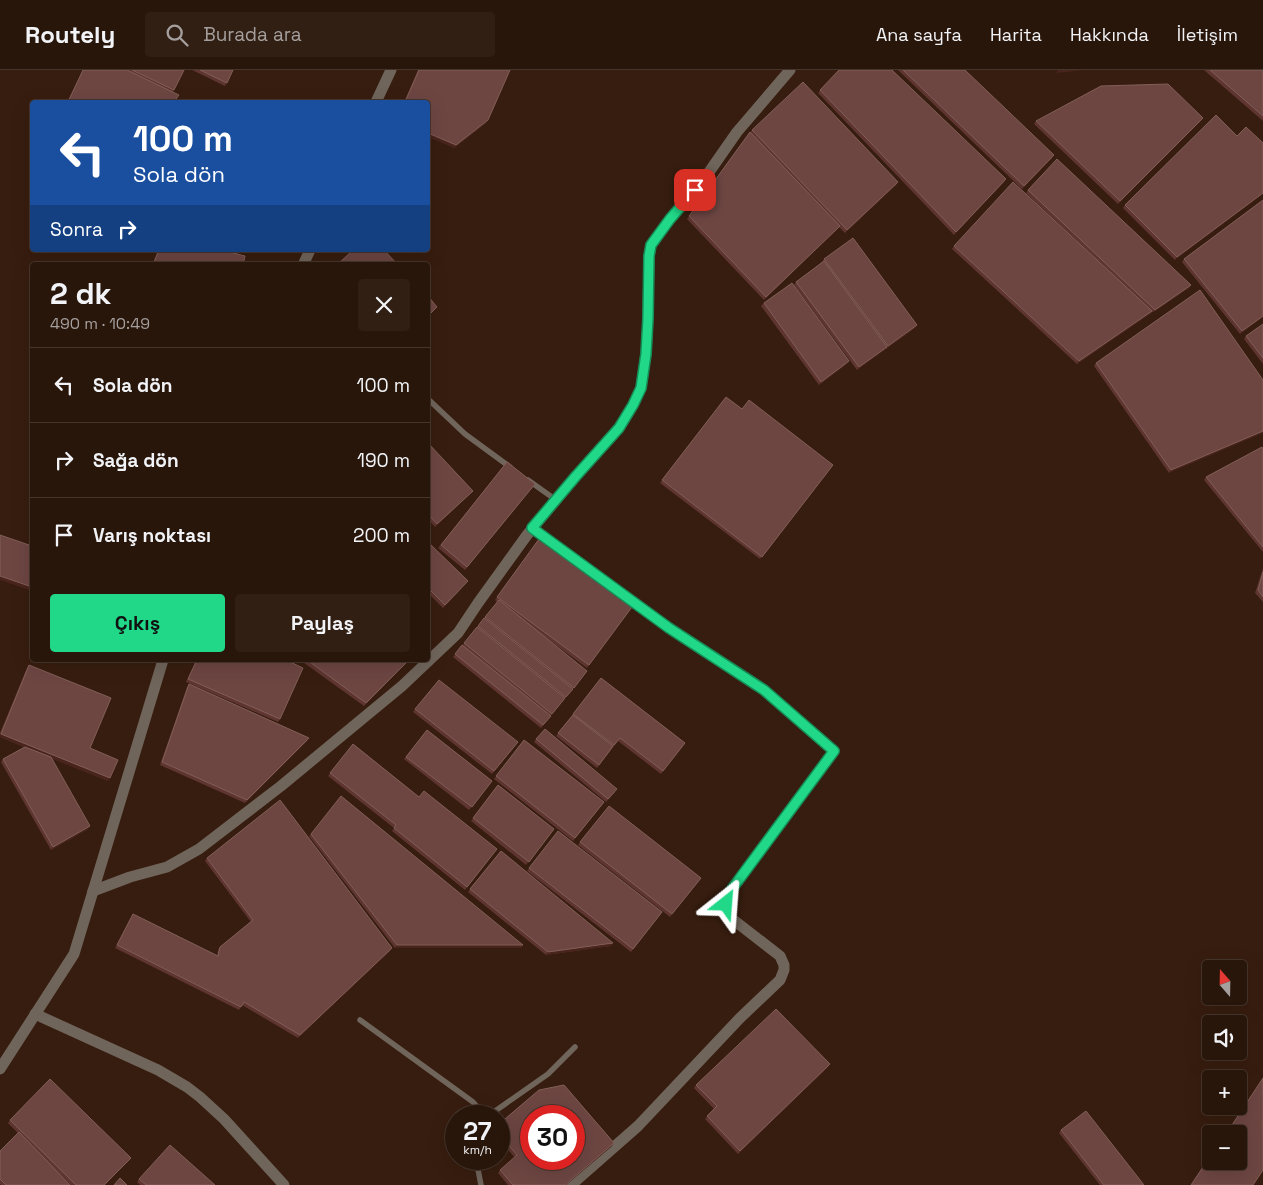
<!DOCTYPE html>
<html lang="tr">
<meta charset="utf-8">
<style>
:root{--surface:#29160b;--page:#311f14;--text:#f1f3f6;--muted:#a59f9d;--line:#45352c;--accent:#20d887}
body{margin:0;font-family:"Space Grotesk",sans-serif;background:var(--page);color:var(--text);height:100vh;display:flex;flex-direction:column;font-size:19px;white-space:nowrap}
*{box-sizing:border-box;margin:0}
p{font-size:16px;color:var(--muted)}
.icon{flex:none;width:28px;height:28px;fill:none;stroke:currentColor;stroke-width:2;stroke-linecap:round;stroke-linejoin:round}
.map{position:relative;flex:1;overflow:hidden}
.side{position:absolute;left:30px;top:192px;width:400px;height:400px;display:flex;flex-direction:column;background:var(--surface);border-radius:5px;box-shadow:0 5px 20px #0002,0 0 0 1px var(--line)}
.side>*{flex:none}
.guide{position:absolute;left:30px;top:30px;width:400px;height:152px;border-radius:5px;box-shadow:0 5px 20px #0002,0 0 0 1px var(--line);background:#1a4fa0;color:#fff;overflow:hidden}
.needle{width:32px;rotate:340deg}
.fabs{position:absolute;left:1202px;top:890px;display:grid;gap:10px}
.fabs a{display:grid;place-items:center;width:45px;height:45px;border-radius:5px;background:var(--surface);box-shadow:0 5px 20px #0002,0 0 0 1px var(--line);font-size:25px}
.speed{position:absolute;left:445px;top:1035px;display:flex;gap:10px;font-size:25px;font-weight:700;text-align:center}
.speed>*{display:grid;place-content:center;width:65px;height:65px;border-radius:50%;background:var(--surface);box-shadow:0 5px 20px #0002,0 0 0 1px var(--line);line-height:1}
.speed small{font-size:12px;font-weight:400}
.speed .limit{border:8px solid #d22;background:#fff;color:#111}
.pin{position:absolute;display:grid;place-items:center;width:42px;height:42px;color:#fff;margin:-21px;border-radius:10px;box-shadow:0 2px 8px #0006}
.me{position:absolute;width:55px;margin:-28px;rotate:28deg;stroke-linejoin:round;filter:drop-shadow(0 0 4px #0008)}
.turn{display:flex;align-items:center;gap:18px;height:105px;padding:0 20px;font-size:22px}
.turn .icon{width:65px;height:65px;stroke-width:2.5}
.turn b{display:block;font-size:35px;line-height:42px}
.then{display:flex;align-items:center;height:48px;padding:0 20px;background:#0003;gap:10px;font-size:19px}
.round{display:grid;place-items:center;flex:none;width:52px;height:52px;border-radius:5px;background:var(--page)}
.overview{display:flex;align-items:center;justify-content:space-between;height:85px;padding:0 20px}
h1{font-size:30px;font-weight:600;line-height:38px}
.button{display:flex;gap:10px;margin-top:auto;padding:10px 20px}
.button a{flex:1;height:58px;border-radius:5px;background:var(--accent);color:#111;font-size:20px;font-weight:600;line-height:58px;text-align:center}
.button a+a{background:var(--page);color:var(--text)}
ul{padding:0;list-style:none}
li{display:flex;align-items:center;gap:15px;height:75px;padding:0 20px;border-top:1px solid var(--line)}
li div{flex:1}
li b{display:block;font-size:19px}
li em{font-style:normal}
header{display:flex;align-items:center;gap:30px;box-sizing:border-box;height:70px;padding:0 25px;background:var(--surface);border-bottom:1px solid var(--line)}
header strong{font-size:24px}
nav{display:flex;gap:28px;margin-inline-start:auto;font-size:18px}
.search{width:350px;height:45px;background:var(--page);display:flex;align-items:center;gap:12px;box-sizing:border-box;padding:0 18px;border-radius:5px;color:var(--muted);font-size:19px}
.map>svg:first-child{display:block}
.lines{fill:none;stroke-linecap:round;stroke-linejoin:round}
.lane{stroke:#70655b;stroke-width:5.5}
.street{stroke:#70655b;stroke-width:11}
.wall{fill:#5e3530}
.shaded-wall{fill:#48241c}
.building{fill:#6d4642;stroke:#825e58;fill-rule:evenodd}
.route-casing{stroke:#158c58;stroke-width:12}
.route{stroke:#20d887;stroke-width:9}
</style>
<header>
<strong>Routely</strong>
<div class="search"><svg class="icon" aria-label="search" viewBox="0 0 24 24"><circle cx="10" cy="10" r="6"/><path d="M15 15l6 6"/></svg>Burada ara</div>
<nav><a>Ana sayfa</a><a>Harita</a><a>Hakkında</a><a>İletişim</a></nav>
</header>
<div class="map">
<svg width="1263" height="1115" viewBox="0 0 1263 1115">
<rect width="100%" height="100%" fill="#371d0f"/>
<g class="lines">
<!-- lane -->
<g class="lane">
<polyline points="428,329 465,364 510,397"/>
<polyline points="528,410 556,430"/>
<polyline points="360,950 473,1032 485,1046"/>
<polyline points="488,1046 548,1004 575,977"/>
<polyline points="476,1089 481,1115"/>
</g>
<!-- street -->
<g class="street">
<polyline points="376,32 391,0"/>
<polyline points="303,195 310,180"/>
<path d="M532,458l137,100 95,62 70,61 -105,142c-4,9 -4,17 2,25l49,38 4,9v5l-4,10 -40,38 -102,108 -67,59"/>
<polyline points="93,821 130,807 167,797 199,779 281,716 402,616 458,563 478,533 527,465 576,406 619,358 633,335 641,318 646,284 648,248 649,187 651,175 670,149 707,105 737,62 790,0"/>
<polyline points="35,944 158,1000 187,1017 200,1027 224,1049 284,1115"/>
<polyline points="0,999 74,884 163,590"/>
</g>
</g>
<!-- wall -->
<g class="wall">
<polygon points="83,0 184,0 173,22 174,32 67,32"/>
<polygon points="192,0 233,0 225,16"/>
<polygon points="418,0 510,0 486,53 454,78 428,32 404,32"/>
<polygon points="898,0 965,0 1052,88 1022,119"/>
<polygon points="1204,0 1263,0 1263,51"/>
<polygon points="820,20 1004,112 954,165 818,23"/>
<polygon points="1203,48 1118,134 1034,54 1036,51"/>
<polygon points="752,60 898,112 896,115 845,163 839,157 764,230 687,149"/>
<polygon points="1237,66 1263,73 1175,190 1123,138 1125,135"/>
<polygon points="1028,120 1191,215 1189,218 1153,242 1152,242 1150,244 1077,294 952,179 954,176 1110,202 1026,123"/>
<polygon points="1263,130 1263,247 1240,264 1182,192 1184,189"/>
<polygon points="158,180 222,180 243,195 152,195"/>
<polygon points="824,189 917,255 915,258 886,279 886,278 857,300 794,215 796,212 823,192 822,192"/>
<polygon points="764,233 847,294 819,315 761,236"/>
<polygon points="1263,254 1263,294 1244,269 1246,266"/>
<polygon points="1096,293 1263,310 1169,403 1094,296"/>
<polygon points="726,327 742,339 833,395 760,489 660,413"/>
<polygon points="428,373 470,424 435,457 428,449"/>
<polygon points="1263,379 1263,482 1204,410 1206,407"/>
<polygon points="507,392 535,414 465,500 438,478"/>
<polygon points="539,469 632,537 587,598 534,559 587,601 541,658 453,587 497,532 495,530"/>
<polygon points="428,472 468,511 443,538 428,523"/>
<polygon points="1263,498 1263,532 1255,523"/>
<polygon points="196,590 286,590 280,649 278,652 186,612"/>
<polygon points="300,590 409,590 364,636"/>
<polygon points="29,595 90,678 108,711 51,688 88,759 51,780 1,692 3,689 24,677 0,667 0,663 27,598"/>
<polygon points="601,608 685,673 661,704 618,671 597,698 556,666"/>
<polygon points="189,614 309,668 307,671 245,733 160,695 187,617"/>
<polygon points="415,639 518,672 492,704 413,642"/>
<polygon points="427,660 492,711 469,740 404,689"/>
<polygon points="536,669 615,722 606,732 534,672"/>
<polygon points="524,670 604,732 573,771 494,709"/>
<polygon points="353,674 419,727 497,779 465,820 392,761 394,758 328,706"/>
<polygon points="498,715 554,759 526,795 471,751"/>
<polygon points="311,764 523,875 521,878 395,878 309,766"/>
<polygon points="580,772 701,808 670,847 578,775"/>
<polygon points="207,788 390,881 298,968 242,935 239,940 115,878 133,844 217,886 218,880 220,877 251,852 205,791"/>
<polygon points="529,798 662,842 631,882 527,801"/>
<polygon points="470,819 613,873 611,876 546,885 468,822"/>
<polygon points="828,997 738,1084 705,1049 714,1039 694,1018 696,1015"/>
<polygon points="10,1050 131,1088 105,1115 71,1115 57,1101 70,1115 1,1115 0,1114 0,1081 18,1063 8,1053"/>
<polygon points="499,1054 612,1076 566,1115 508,1115 498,1103 500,1100 515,1088 499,1069"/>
<polygon points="1061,1060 1144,1115 1100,1115 1059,1063"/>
<polygon points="139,1109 215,1115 140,1115 137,1112"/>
</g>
<!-- shaded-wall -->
<g class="shaded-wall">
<polygon points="1058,0 1084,0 1056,3"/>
<polygon points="1203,48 1201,51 1118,134 1120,131"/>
<polygon points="488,50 486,53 454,78 428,67 428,63"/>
<polygon points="1054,85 1052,88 1022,119 1024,116"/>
<polygon points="1006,109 1004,112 954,165 956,162"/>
<polygon points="898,112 896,115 845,163 847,160"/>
<polygon points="1263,123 1263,124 1175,190 1177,187"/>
<polygon points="840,156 838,159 764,230 766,227"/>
<polygon points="1191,215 1189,218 1153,242 1155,240"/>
<polygon points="1152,241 1150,244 1077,294 1079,291"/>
<polygon points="1263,246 1263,247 1240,264 1242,261"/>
<polygon points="917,255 915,258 886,279 888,276"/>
<polygon points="887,277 885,280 857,300 859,297"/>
<polygon points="849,291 847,294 819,315 821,312"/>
<polygon points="1263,361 1263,363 1169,403 1171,400"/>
<polygon points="473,421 470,424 435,457 437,454"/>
<polygon points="0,506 32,517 32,521 0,510"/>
<polygon points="409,590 364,636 366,633"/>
<polygon points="0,664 1,664 110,708 108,711 0,667"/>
<polygon points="309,668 307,671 245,733 247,730"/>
<polygon points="90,756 88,759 51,780 53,777"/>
<polygon points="613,873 611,876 546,885 548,882"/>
<polygon points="397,875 523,875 521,878 395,878"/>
<polygon points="392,878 390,881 298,968 300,965"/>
<polygon points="830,994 828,997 738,1084 740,1081"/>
<polygon points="614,1073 612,1076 566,1115 565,1115"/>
<polygon points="131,1088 129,1091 104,1115"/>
</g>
<!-- building -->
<g class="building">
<polygon points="83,0 127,0 179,25 174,32 68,32"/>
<polygon points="132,0 184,0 174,20"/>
<polygon points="200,0 233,0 227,13"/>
<polygon points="419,0 510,0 488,50 456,75 428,63 428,32 405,32"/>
<polygon points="839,0 892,0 1006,109 956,162 820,20"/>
<polygon points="903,0 965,0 1054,85 1024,116"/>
<polygon points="1210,0 1263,0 1263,46"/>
<polygon points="803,12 898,112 847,160 752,60"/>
<polygon points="1168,14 1203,48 1120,131 1036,51 1101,16"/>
<polygon points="1216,45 1237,66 1246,57 1263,73 1263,123 1177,187 1125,135"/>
<polygon points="750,62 840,156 766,227 689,146"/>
<polygon points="1057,89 1191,215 1155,240 1028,120"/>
<polygon points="1013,112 1152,241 1079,291 954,176"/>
<polygon points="1263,130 1263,246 1242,261 1184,189"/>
<polygon points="853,168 917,255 888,276 824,189"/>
<polygon points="159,180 222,180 245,186 243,195 153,195"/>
<polygon points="353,180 384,180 398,195 337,195"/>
<polygon points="824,191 887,277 859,297 796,212"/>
<polygon points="792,213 849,291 821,312 764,233"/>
<polygon points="1200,220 1263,310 1263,361 1171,400 1096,293"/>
<polygon points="428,226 437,237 428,246"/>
<polygon points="1263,254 1263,288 1246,266"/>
<polygon points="726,327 742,339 749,330 833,395 762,487 662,410"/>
<polygon points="428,373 473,421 437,454 428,444"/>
<polygon points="1262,377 1263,379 1263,477 1206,407"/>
<polygon points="507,392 535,414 467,497 441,475"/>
<polygon points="0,465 32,476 32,517 0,506"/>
<polygon points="539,469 632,537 589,595 497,527"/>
<polygon points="428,472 468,511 445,535 428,518"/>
<polygon points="1263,502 1263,527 1258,520"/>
<polygon points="499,530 587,601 574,618 485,547"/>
<polygon points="484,548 573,619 566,627 478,556"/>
<polygon points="477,557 565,628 552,644 464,573"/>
<polygon points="462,575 551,646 543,655 455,584"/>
<polygon points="197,590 286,590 303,598 280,649 188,609"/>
<polygon points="307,590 409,590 366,633"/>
<polygon points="29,595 111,628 90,678 118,690 110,708 1,664"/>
<polygon points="601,608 685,673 663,701 620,668 614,675 573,644"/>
<polygon points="439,610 518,672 494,701 415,639"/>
<polygon points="189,614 309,668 247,730 162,692"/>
<polygon points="573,645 613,676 599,695 558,663"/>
<polygon points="545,659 617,719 608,729 536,669"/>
<polygon points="427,660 492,711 472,737 406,687"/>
<polygon points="524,670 604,732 575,768 496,706"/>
<polygon points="353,674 419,727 424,721 497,779 467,817 394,758 396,755 330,703"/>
<polygon points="25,677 51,687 90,756 53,777 3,689"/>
<polygon points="498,715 554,759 529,792 473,748"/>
<polygon points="341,726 523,875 397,875 311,764"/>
<polygon points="280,730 392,878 300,965 244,932 241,937 117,875 133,844 218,886 220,877 253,850 207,788"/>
<polygon points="609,736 701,808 672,844 580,772"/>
<polygon points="558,761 662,842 633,879 529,798"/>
<polygon points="501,781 613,873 548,882 470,819"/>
<polygon points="776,939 830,994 740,1081 707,1046 717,1036 696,1015"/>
<polygon points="1263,1008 1263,1100 1253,1115 1191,1115 1211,1085 1211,1091 1239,1091 1239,1064 1226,1064"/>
<polygon points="50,1009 131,1088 104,1115 76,1115 10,1050"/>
<path d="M564,1015l50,58 -49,42h-52l-13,-15 17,-15 -18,-21v-10l40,-34zM531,1046h43v43h-43z"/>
<polygon points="1086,1041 1144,1115 1104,1115 1061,1060"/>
<polygon points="19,1062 70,1115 6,1115 0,1109 0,1081"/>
<polygon points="170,1075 215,1115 146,1115 139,1109"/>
<polygon points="120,1108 127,1115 114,1115"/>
</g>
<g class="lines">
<!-- route casing -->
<g class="route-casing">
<polyline id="route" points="695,120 670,149 651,175 649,186 648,248 646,284 641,318 633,335 619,358 576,406 532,458 669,558 764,620 834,681 729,823 726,834"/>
</g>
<!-- route -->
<use href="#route" class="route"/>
</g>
</svg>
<div class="fabs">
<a><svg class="needle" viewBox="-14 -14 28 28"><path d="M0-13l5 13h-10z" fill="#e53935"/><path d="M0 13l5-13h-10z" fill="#a59f9d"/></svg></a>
<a><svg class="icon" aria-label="sound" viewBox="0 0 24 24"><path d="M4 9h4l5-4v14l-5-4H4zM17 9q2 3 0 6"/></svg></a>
<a>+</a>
<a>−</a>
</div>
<div class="speed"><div>27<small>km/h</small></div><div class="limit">30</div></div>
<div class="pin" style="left:695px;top:120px;background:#d93025"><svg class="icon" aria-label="arrive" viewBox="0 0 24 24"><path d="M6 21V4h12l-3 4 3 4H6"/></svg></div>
<svg class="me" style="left:726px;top:834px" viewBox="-20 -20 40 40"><path d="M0-17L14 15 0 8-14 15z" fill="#20d887" stroke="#fff" stroke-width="4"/></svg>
<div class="guide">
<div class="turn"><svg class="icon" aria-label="left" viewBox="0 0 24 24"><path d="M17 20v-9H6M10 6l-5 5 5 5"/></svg><div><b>100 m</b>Sola dön</div></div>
<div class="then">Sonra<svg class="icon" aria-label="right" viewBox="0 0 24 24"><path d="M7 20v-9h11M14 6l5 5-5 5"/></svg></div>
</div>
<section class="side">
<div class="overview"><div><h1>2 dk</h1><p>490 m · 10:49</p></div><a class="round"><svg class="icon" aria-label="close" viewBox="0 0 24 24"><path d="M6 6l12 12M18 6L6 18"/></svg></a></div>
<ul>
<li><svg class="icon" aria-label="left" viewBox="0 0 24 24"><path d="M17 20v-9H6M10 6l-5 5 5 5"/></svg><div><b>Sola dön</b></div><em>100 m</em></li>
<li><svg class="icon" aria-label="right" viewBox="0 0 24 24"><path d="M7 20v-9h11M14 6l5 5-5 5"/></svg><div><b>Sağa dön</b></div><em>190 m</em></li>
<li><svg class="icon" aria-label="arrive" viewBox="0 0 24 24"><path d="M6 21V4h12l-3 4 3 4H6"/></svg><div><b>Varış noktası</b></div><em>200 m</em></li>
</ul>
<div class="button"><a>Çıkış</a><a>Paylaş</a></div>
</section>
</div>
